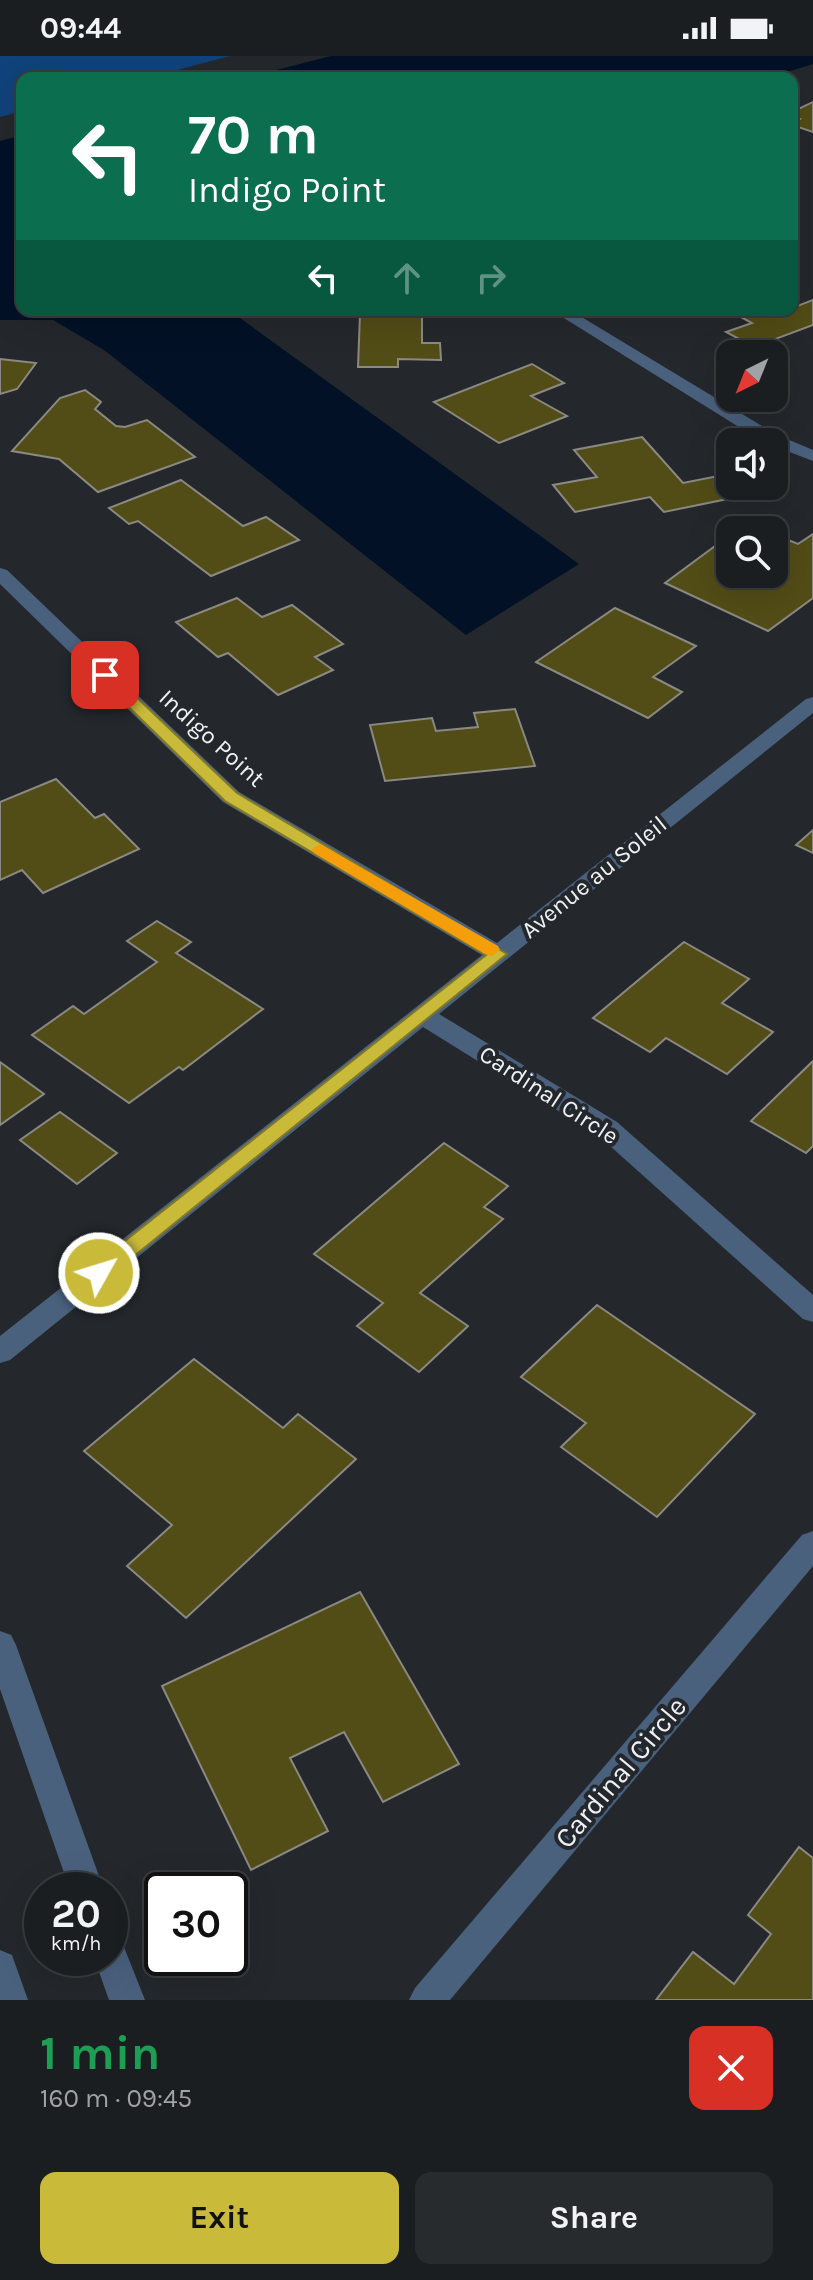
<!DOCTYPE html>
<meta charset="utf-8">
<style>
:root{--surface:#1b1e21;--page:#282b2e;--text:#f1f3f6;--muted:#a0a2a5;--line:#393c3f;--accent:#c9ba3a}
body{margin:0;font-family:Karla,sans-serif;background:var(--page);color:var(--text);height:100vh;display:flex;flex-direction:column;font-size:30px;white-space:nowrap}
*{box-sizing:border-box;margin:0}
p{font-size:26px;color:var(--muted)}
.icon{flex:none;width:44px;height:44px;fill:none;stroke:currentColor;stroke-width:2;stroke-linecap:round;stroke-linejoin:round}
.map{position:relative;height:1944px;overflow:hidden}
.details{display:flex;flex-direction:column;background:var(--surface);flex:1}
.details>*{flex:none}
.banner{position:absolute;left:16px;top:16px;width:782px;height:244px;border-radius:16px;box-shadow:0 8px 32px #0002,0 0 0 2px var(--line);background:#0b6e4f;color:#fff;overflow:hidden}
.needle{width:52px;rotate:223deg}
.buttons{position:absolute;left:716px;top:284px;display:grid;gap:16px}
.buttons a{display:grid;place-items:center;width:72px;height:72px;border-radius:16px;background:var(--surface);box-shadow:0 8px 32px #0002,0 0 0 2px var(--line);font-size:40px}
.speed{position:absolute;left:24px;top:1816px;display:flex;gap:16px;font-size:40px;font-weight:700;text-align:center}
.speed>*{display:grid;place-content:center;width:104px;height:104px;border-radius:50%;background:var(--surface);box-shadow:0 8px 32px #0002,0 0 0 2px var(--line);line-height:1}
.speed small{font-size:20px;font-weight:400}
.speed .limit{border:4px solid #111;border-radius:12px;background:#fff;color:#111}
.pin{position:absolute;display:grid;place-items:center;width:68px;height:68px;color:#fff;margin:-34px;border-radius:16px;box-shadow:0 4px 12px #0006}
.me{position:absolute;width:88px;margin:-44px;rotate:51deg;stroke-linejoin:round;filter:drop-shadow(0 0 6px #0008)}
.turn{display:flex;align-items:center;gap:28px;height:168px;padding:0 40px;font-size:36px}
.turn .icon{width:104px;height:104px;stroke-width:2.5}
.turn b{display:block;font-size:56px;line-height:68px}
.lanes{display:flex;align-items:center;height:76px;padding:0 40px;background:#0003;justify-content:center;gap:40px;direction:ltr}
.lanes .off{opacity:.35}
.round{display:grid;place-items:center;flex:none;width:84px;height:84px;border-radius:16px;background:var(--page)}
.summary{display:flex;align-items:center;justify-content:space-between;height:136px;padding:0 40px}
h1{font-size:48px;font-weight:700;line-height:60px;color:#1e9e55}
.cta{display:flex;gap:16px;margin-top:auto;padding:16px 40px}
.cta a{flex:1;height:92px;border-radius:16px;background:var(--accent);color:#111;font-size:32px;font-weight:700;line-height:92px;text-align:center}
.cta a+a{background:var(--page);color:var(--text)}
.status{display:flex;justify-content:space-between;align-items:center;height:56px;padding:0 40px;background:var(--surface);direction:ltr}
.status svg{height:22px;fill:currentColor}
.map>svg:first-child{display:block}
.green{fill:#10437b}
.water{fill:#021126}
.building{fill:#524c16;stroke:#8a8983;stroke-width:2}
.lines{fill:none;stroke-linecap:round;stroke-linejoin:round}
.minor{fill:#4a617e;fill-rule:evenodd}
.route{fill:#c9ba3a;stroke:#837926;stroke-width:2}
.slow{fill:#f59e0b}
.labels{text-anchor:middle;stroke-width:8;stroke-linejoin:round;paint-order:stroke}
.street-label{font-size:24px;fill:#eff2f5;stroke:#24282c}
.near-street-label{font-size:28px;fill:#eff2f5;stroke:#24282c}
</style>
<div class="status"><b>09:44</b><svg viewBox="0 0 49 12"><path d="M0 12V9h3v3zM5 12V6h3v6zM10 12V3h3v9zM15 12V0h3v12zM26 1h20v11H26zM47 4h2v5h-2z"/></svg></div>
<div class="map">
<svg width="813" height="1944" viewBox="0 0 813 1944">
<rect width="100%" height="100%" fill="#24282c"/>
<!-- green -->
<polygon class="green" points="0,0 230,0 147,22 22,22 22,55 0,61"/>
<!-- water -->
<g class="water">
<polygon points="331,0 813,0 813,8 768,22 245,22"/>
<polygon points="22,79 22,254 229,254 579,508 466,579 104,294 53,264 0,264 0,85"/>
</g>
<!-- building -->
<g class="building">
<polygon points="813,46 813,76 792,69 800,63 792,60 792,56"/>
<polygon points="813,244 813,269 754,291 726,276 752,267 728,254 773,254 779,257"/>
<polygon points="360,258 422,258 422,287 440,287 441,304 398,303 398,311 358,311"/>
<polygon points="0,303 36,307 17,333 0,338"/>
<polygon points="532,308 564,327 531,340 567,360 499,387 434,346"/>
<polygon points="85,334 101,346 95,353 116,370 125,371 147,364 195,401 98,436 59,403 12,395 60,342"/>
<polygon points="642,381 683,427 723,419 742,440 664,456 650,441 575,456 553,429 597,421 574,394"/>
<polygon points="181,424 243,470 266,461 299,484 211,520 138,465 129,468 109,452"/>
<polygon points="813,478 813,542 768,575 665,527 726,482 730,484 730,518 774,518 774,483 778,480 798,488"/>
<polygon points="237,542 262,561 292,549 343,588 315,601 333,614 278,639 228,597 218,601 176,566"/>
<polygon points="615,552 696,590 653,621 682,636 648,662 536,606"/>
<polygon points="515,653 535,710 385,725 370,669 432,662 436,675 478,671 474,657"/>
<polygon points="56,723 95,762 104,758 139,793 43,837 22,814 0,824 0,746"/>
<polygon points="813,774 813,797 796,789"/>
<polygon points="157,865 191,886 176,897 263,953 183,1014 179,1011 129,1047 32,979 73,950 84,958 157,906 127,885"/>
<polygon points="684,886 749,923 722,947 773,976 727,1018 666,982 650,996 593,962"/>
<polygon points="813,1005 813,1090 806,1097 751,1065"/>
<polygon points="0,1006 44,1038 0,1069"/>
<polygon points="60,1056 117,1097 77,1128 20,1084"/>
<polygon points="444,1087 508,1130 484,1151 503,1163 420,1237 468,1270 419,1316 357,1270 383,1247 314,1198"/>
<polygon points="597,1249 755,1358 657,1461 561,1391 586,1367 521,1321"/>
<polygon points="194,1303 283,1372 298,1358 356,1403 186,1562 127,1510 172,1469 84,1395"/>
<polygon points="360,1536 459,1708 383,1746 344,1676 290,1702 328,1775 251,1814 162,1630"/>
<polygon points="799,1791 813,1802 813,1944 656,1944 693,1896 734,1928 771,1878 748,1859"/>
</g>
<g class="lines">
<!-- minor -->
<g class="minor">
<polygon points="551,254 570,254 775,378 813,394 813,405 774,390 774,386 763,386"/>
<polygon points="0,512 7,514 239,736 497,887 806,643 813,641 813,657 439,958 617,1066 813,1239 813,1266 803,1263 599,1080 423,971 10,1304 0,1307 0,1280 482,899 223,746 0,528"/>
<polygon points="813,1475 813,1510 450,1944 409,1944 415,1932 802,1479"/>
<polygon points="0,1575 11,1579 16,1589 104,1834 70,1834 0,1633"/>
<polygon points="110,1881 122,1886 145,1944 109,1944 94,1902 110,1902"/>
<polygon points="0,1894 12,1899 28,1944 0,1944"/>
</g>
</g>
<!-- route -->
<polygon class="route" points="105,615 110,616 237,737 507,898 107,1222 92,1222 89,1217 92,1211 486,899 225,745 100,623 100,616"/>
<!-- slow -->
<polygon class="slow" points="320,788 498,890 500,894 492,900 485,898 314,797 312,793"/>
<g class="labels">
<!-- street labels -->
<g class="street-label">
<text transform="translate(212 682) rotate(42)" y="8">Indigo Point</text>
<text transform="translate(594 821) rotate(-39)" y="8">Avenue au Soleil</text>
<text transform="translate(549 1039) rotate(33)" y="8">Cardinal Circle</text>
</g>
<!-- near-street labels -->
<g class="near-street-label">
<text transform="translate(620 1716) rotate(-50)" y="10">Cardinal Circle</text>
</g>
</g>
</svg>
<div class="buttons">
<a><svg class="needle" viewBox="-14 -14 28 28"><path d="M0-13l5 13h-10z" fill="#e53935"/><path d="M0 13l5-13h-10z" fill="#a0a2a5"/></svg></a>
<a><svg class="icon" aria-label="sound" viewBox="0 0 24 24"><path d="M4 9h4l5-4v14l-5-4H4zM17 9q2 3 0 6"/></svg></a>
<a><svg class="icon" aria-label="search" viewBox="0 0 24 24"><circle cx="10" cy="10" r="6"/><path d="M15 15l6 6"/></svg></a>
</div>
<div class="speed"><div>20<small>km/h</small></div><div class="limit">30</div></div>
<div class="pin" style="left:105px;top:619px;background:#d93025"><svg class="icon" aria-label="arrive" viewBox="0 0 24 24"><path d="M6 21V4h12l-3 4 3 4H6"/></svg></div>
<svg class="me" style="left:99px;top:1217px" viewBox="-20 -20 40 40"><circle r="17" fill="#c9ba3a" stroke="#fff" stroke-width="3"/><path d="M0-11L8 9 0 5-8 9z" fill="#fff"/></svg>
<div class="banner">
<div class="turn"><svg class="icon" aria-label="left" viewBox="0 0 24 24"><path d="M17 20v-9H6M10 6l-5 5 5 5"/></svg><div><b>70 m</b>Indigo Point</div></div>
<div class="lanes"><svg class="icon" aria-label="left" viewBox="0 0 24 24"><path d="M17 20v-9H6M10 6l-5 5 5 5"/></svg><svg class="icon off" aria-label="ahead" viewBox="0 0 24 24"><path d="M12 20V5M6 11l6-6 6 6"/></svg><svg class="icon off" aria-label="right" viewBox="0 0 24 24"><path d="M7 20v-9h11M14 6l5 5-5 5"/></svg></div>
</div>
</div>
<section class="details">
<div class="summary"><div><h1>1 min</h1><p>160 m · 09:45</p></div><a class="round" style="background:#d93025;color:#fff"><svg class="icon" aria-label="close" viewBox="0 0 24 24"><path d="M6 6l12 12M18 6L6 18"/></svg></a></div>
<div class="cta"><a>Exit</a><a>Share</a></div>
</section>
